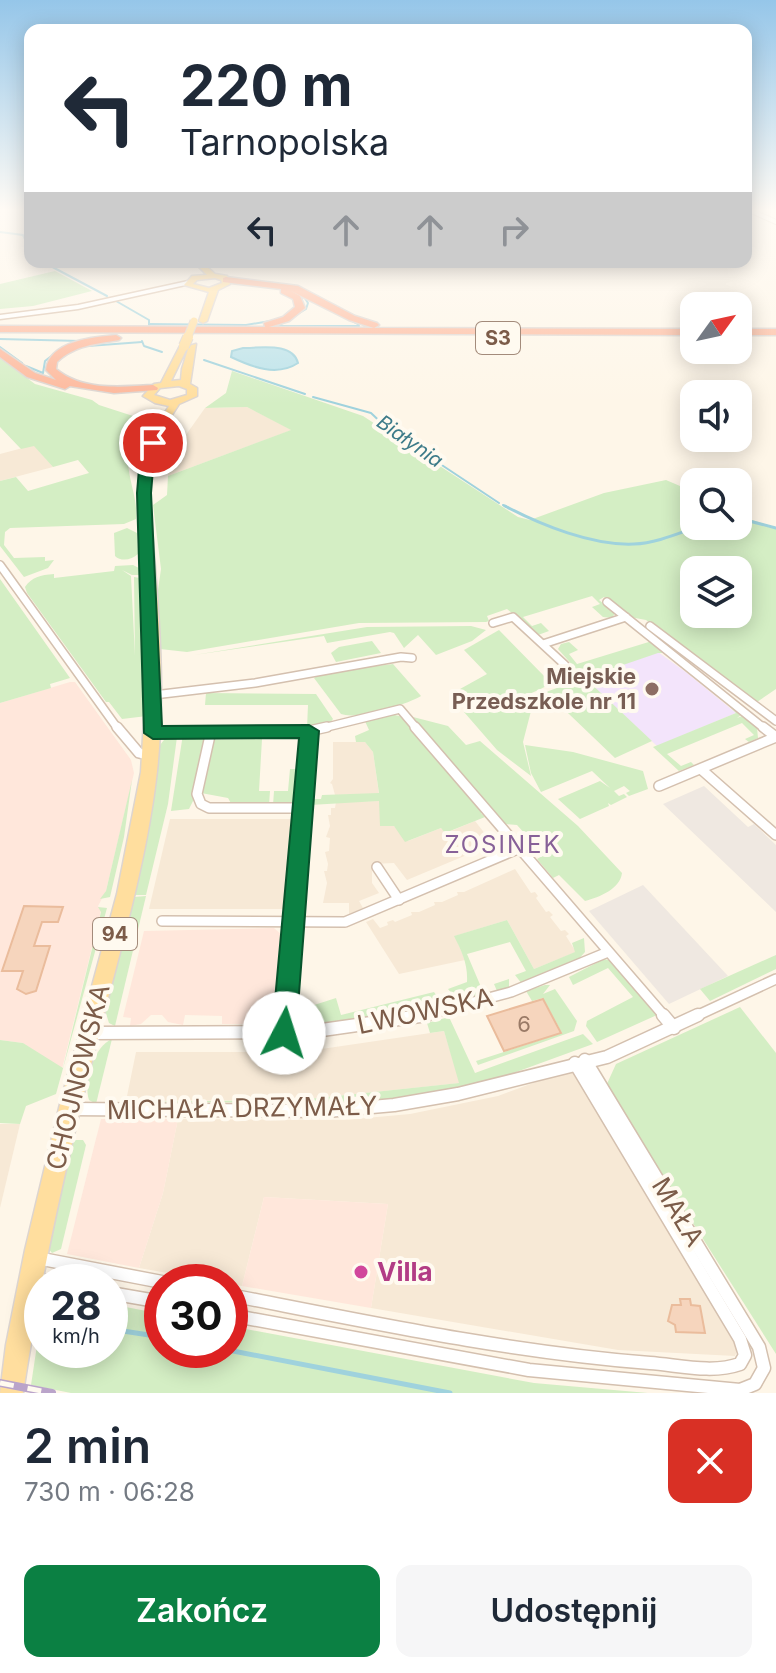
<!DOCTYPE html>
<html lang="pl">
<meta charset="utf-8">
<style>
:root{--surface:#fff;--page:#f6f6f7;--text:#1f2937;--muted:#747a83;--accent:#0b8043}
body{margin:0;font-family:Inter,sans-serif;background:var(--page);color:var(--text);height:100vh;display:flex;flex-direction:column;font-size:30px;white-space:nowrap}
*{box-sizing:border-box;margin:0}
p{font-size:26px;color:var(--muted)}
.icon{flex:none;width:44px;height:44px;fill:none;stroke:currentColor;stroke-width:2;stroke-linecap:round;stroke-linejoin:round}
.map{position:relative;height:1393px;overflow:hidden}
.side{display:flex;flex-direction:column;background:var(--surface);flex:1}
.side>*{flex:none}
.hud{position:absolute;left:24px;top:24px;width:728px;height:244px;border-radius:16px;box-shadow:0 4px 20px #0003;background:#fff;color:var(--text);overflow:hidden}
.needle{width:52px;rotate:57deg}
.fabs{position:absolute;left:680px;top:292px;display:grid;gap:16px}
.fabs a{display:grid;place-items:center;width:72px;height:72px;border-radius:16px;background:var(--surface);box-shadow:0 4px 20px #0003;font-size:40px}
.speed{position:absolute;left:24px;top:1264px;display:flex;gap:16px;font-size:40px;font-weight:700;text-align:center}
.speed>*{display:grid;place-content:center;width:104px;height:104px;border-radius:50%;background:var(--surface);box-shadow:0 4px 20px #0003;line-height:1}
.speed small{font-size:20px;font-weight:400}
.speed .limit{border:12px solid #d22;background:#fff;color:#111}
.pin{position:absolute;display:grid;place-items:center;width:68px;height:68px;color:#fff;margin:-34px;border:4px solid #fff;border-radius:50%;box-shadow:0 2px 8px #0007}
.me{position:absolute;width:88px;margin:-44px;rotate:5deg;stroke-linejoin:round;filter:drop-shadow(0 0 6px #0008)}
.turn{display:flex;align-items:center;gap:28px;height:168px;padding:0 24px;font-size:36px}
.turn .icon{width:104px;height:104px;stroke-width:2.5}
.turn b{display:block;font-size:56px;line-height:68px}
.lanes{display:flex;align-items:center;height:76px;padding:0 24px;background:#0003;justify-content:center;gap:40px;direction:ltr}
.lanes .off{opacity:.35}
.round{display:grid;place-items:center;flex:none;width:84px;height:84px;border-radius:16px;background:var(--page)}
.summary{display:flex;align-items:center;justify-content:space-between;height:136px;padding:0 24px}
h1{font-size:48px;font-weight:600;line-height:60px}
.button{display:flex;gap:16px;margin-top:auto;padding:16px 24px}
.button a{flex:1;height:92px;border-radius:16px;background:var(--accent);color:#fff;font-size:32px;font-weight:600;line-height:92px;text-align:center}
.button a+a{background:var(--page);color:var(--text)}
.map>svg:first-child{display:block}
.residential{fill:#f7e9d6}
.commercial{fill:#ffe7db}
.industrial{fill:#efe8e1}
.education{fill:#f3e4fb}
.green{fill:#d4eec4;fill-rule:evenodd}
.water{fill:#bae2ea;stroke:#9fd2dd;stroke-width:2}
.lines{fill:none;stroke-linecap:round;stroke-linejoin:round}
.stream-far2{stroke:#9fd2dd;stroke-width:2}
.stream-far1{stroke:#9fd2dd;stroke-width:3}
.stream{stroke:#9fd2dd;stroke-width:5}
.building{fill:#f6d5bd;stroke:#eabc9c;stroke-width:2}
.minor-far3-casing{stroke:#d4c0af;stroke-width:6}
.minor-far2-casing{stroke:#d4c0af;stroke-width:10}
.minor-far1-casing{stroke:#d4c0af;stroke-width:12}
.minor-casing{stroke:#d4c0af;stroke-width:15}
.secondary-casing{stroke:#d8c0ab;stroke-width:3}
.primary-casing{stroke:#ddd5d0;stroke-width:3}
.motorway-casing{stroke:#ddd5d0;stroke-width:3}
.minor-far3{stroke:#fff;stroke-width:4}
.minor-far2{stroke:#fff;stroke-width:7}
.minor-far1{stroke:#fff;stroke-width:9}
.minor{stroke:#fff;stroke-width:12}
.secondary{fill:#fff;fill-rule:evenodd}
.primary{fill:#ffde9e;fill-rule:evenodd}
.motorway{fill:#fdb79a;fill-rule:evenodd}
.rail-casing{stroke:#baa4ca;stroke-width:8}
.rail{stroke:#fffaf0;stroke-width:5;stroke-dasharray:14;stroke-linecap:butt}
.primary-bridge-far1-casing{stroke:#ddd5d0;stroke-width:9;stroke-linecap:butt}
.primary-bridge-casing{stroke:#ddd5d0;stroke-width:12;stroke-linecap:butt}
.primary-bridge-far1{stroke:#ffde9e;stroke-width:7}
.primary-bridge{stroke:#ffde9e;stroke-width:10}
.route{fill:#0b8043;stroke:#07532c;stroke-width:2}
.education-dot{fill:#8d6e63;stroke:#fffaf0;stroke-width:3}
.hotel-dot{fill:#d1479c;stroke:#fffaf0;stroke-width:3}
.labels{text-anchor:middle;stroke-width:8;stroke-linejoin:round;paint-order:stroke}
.shield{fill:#fffaf0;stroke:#a38b7b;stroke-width:2}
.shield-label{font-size:20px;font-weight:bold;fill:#7c5c49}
.far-water-label{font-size:20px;font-style:italic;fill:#3d7b89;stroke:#fffaf0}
.education-label{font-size:22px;font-weight:bold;fill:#785e54;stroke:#fffaf0;text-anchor:end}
.near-number-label{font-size:22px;fill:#9a7a66}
.neighbourhood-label{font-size:24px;letter-spacing:2px;fill:#876198;stroke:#fffaf0}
.near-street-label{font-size:26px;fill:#7c5c49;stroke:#fffaf0}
.near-hotel-label{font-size:26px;font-weight:bold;fill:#b23c85;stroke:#fffaf0;text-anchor:start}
</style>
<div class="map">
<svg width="776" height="1393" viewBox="0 0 776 1393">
<rect width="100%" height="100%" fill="#fef6e8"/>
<!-- residential -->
<g class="residential">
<polygon points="247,407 292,430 168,476 171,456 205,408"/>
<polygon points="34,445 53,467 0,481 0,454"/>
<polygon points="333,742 365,742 373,752 379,794 335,795 332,784 330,783 333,779"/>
<polygon points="380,801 394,826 408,841 441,828 446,833 475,821 493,844 407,880 394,863 372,864 372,883 379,893 359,901 363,908 349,914 349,903 323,903 327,883 324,871 327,871 328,864 325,852 329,851 330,838 326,837 330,826 328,815 331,815 331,808 335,808 336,802"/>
<polygon points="170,819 295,819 287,909 149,909"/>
<polygon points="515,869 531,893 535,892 538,896 536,898 546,912 549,911 553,915 550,917 561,931 565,930 569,934 566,936 576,952 534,969 507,920 455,936 465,960 399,974 366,922 373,919 380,928 388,925 387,922 393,920 395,922 412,915 411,912 419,912 435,905 434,902 442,902 458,895 457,892 464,892"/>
<polygon points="444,1031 460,1083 299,1100 126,1101 136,1052 301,1052"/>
<polygon points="566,1071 575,1074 733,1336 738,1349 735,1356 618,1350 371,1308 388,1204 264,1197 242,1286 139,1268 163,1193 178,1119 344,1120 410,1114 498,1096"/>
<polygon points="0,1124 20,1124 0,1208"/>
</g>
<!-- commercial -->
<g class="commercial">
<polygon points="70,682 75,682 131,760 134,773 106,891 98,906 101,911 62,1069 23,1043 0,1040 0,703"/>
<polygon points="274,928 284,937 279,992 269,1011 258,1019 243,1024 222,1024 222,1016 185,1015 183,1025 168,1022 162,1015 151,1015 141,1024 130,1026 131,1018 123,1017 144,931"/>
<polygon points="101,1119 178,1119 163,1193 139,1268 67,1254"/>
<polygon points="264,1197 388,1204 371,1308 242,1286"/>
</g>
<!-- industrial -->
<g class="industrial">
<polygon points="704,786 748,827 754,824 776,845 776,912 663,804"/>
<polygon points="643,885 728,976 669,1004 589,911"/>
</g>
<!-- education -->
<polygon class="education" points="658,652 687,673 736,713 657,746 585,678"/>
<!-- green -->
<g class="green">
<polygon points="55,271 92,291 33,306 0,309 0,284"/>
<path d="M0,358l35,26 57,16 7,5 34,11c-1,15 -6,31 -5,46 1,20 10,38 8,57l-12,5 -114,4 -5,4 -1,13 10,13 31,-1v4l9,-1 -6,8 -24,9 -24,-31v-65l16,-4 12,14 61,-18 -11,-13 -25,7 -19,-21 -13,3 -21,-22z"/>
<path d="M232,371l131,45 155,101 12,3 74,-27 62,-13 28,12v34h44v-11l38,13v161l-19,13 -111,-82 -16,-3 -26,-20 -5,3 16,13 -3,5 -9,-1 -11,-10 8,-3 -8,-8 -69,21 9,9 9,-3 8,8 -11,4 -31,-26 -20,7 2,5 -3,1 -127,1 -172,29 -27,-3 -4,-45 5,-35 -8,-64 14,-10 1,-19 123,-46 -44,-23 -42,1 21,-15zM694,570h44v44h-44z"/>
<path d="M127,528l10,5 1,21c-6,6 -17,8 -23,2l-1,-23z"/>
<path d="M133,565l6,3v7h-7l-10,-5 9,6 4,80 -1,-79 6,1 5,21 2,117 -25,3 -13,-17h-3l-79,-109 -2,-6c7,-10 15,-12 29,-13v4l60,-7 1,-5z"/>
<polygon points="0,579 70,678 50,684 51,688 0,703"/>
<polygon points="471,626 486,630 472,641 436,655 418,635 404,648 394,633 390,632 327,643 324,636 194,655 367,627"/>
<path d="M499,630l49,50 14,-6 -5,-6 3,-1 6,7c-22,17 -73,37 -101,34l-14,-14 36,-20 -23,-24z"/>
<polygon points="372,641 381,653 336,662 331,653 339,647"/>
<polygon points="652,641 666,653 658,653 585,678 652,741 615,758 546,692 584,678 558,649 561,644 569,642 578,650 569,654 577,664"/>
<path d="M393,664l28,32c-15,9 -63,24 -80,18l-27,-36c9,-7 63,-12 79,-14z"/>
<polygon points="206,693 316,694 333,719 330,723 307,728 308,705 205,705"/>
<polygon points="520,702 526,703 531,711 523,742 531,776 497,750 464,712 493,711"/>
<polygon points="729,706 741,715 737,718 742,716 757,728 758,738 749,742 745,739 754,735 742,723 667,754 681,766 691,762 694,765 679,771 653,747 736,713"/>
<polygon points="391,714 403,717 485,811 481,813 485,817 445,833 441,828 405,842 394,826 380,826 379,801 310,805 310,799 321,799 322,795 379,793 373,752 365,742 356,742 355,736 369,730 364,719"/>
<path d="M413,717l35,9 18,19 14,-4 98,85 44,47c-2,16 -22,24 -37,28l-26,-26 -6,3 -16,-19 7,-4 -27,-30 -12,-1z"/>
<polygon points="183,734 204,735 206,739 194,799 189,809 171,811"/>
<polygon points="168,735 177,737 168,804 146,895 134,895 149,825 160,745"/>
<polygon points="262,739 259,791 270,791 269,805 232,805 228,798 201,793 212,740"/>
<polygon points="525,745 573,752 643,771 648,789 629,796 626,793 630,791 624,786 614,791 619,796 624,794 627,797 611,805 608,803 609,806 580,819 558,799 600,781 610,788 592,771 541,792 531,773"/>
<polygon points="290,769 303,769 300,800 293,804 273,805 274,791 288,791"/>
<polygon points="132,780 124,837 110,897 100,899 106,891"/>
<polygon points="146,896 115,1026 109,1023 105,1010 134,897"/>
<polygon points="98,907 107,908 56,1094 26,1106 20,1124 0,1123 0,1040 23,1043 63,1068 101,912"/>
<path d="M507,920l27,49 41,-17 -3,-9 12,-5 1,14 -9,10 -54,22 -7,-9 11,-4 -16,-29 -43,12 17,40 13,-3 -3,-7 15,-5v9l-51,13 -10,-12 19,-7c1,-18 -5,-30 -13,-46z"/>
<polygon points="776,955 776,969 710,1001 700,989"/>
<polygon points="604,959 612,961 657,1015 597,1042 586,1026 587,1021 633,997 608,968 573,985 569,977"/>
<polygon points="545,985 550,985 543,994 555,989 577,1021 574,1031 478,1065 476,1061 562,1033 543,998 532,1001 526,991"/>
<path d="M294,987l14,20 28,-9 5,17 93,-23 7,10c-14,12 -110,28 -127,20 -15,-7 -20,-20 -20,-35z"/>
<polygon points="740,1007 776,1053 776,1354 606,1086 616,1064"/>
<polygon points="449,1017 475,1073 583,1034 593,1044 500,1078 429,1095 358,1103 126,1102 299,1100 459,1083 444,1031 430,1033 427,1023"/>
<path d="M112,1039l-16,65 -7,-4c-6,-17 5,-54 23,-61z"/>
<polygon points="74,1140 83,1140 86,1145 61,1249 52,1253 48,1248"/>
<polygon points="110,1304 162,1314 162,1350 230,1350 230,1326 534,1383 648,1393 71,1393 31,1385 42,1312 42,1350 110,1350"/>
</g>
<!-- water -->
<path class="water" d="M243,348c18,0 50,-6 55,15 -21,14 -46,4 -67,-6l1,-6z"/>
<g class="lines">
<!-- stream-far2 -->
<g class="stream-far2">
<polyline points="0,232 23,235 30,249"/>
<polyline points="43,262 107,296"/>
<polygon points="303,295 358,324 359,326 278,326 306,309 308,303"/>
<polyline points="116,301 149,320 149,326"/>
<polyline points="150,324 246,325 270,321"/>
<polyline points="0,339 81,341"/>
<polyline points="142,341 144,346 162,352"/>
<polyline points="88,346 142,342"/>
<polyline points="0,347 22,363"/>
<polyline points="204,360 305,394"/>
<polyline points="26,366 43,373 45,361 59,350"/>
<polyline points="313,397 371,413 389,430 499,503"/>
<polyline points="503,505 509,508"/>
</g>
<!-- stream-far1 -->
<g class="stream-far1">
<path d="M505,506c36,19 88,40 129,38 23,-1 45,-11 66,-18"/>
<polyline points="738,518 776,528"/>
</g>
<!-- stream -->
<g class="stream">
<polyline points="110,1329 162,1337"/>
<polyline points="228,1350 450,1393"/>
</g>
</g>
<!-- building -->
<g class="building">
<polygon points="24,906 63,907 58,922 42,922 34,946 50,946 36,991 26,994 17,989 23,971 2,971"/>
<polygon points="543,999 561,1033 504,1051 487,1016"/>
<polygon points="680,1299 690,1299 691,1305 700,1306 705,1333 676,1332 675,1325 668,1321 672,1305 681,1305"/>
</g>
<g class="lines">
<!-- minor-far3 casing -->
<g class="minor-far3-casing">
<polyline id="minor-far3" points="747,209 776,222"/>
</g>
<!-- minor-far2 casing -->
<g class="minor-far2-casing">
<g id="minor-far2">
<polyline points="0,565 118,729"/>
<polyline points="607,602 765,729"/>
<polyline points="493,623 513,617 565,665"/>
<polyline points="650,626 776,721"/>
<polyline points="543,644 626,617"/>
<polyline points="154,695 255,683 401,657 412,658"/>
<polyline points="319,729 400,709 417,729"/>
</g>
</g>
<!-- minor-far1 casing -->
<g class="minor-far1-casing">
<g id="minor-far1">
<polyline points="117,727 139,753 151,756"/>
<polyline points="415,727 665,1017"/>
<polyline points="763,727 776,737"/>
<polyline points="211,731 197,794 201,804 209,808 304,808"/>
<polyline points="153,733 309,731 327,727"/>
<polyline points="702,770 776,835"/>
<polyline points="659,786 776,737"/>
<polyline points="377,867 399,900"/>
<polyline points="162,921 345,922 520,848"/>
<polyline points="285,1017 309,731"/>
<polyline points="417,1017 511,992 608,952"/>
<polyline points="694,1017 776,979"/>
</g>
</g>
<!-- minor casing -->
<g class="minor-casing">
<g id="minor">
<polyline points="663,1015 674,1028"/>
<polyline points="89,1033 308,1032 427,1015"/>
<polyline points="284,1033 285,1015"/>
<polyline points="70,1109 327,1111 394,1105 458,1094 607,1057 698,1015"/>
<polyline points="37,1258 162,1282"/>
<polyline points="34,1279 52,1282"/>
<polyline points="110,1293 162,1302"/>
<path d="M230,1295c139,27 278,57 420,68 28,2 62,11 90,1l5,-9 -5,-16 -165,-276"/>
<polyline points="230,1315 529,1370 740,1390 755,1384 764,1368 759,1347 585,1060"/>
</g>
</g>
<!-- secondary casing -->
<g class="secondary-casing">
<polygon id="secondary" points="188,281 190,282 190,284 78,309 0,319 0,315 78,305"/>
</g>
<!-- primary casing -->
<g class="primary-casing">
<g id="primary">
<path d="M194,262h8l13,12 12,2 3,8 -12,6 -11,31 -4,2 -4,-2 10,-29 -25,-7 8,-9 15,-1zM215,278l6,2 1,3 -13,5 -16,-4 4,-4z"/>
<path d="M184,343l4,3 -17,35 10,-1 1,-11 7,-23 7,-2 -6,40 7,4v8l-18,8 -16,25 -12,40 -2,24c7,92 18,186 8,278 -10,90 -37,179 -59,266 -30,118 -57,236 -75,356h-23l6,-48 19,-95 34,-142 58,-214 24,-122 6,-104 -8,-175c3,-34 11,-59 30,-87l-14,-3 -12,-7 11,-12 7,-1 19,-37zM179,386l8,3v6l-17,5 -16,-5 6,-7z"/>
</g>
</g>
<!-- motorway casing -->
<g class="motorway-casing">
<g id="motorway">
<path d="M226,277l72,9 57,30 22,7 2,2 -5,3 320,1v6l-694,-3v-6l265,1 -1,-4 19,-6 12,-10 -2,-8 -12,-6v-4l-58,-7v-4zM289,290l60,30 25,8 -105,-1 20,-6 16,-13 -5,-12z"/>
<rect x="738" y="329" width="38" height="6"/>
<path d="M116,335l5,3 -2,2c-23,4 -44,5 -62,22l-1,7c26,22 65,18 97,16l5,3 -1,2 -43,3 -44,-7 -5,3 -38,-12 -27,-20v-8l35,24 21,7 -10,-10c3,-29 47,-33 70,-35z"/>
</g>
</g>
<!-- minor-far3 -->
<use href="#minor-far3" class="minor-far3"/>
<!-- minor-far2 -->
<use href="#minor-far2" class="minor-far2"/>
<!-- minor-far1 -->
<use href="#minor-far1" class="minor-far1"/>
<!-- minor -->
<use href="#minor" class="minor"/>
<!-- secondary -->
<use href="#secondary" class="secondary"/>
<!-- primary -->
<use href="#primary" class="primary"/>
<!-- motorway -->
<use href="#motorway" class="motorway"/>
<!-- rail casing -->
<g class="rail-casing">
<polyline id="rail" points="0,1383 52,1393"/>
</g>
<!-- rail -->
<use href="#rail" class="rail"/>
<!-- primary-bridge-far1 casing -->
<g class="primary-bridge-far1-casing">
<polyline id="primary-bridge-far1" points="187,339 194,321"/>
</g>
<!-- primary-bridge casing -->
<g class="primary-bridge-casing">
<polyline id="primary-bridge" points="184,346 188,337"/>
</g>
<!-- primary-bridge-far1 -->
<use href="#primary-bridge-far1" class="primary-bridge-far1"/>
<!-- primary-bridge -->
<use href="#primary-bridge" class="primary-bridge"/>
</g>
<!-- sky -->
<linearGradient id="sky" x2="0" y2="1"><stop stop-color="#95c6e9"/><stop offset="0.52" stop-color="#fffbf5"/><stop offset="1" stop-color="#fffbf5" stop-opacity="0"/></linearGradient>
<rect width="776" height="404" fill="url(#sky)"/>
<!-- route -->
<polygon class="route" points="153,439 160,443 153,469 151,493 162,726 309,725 319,731 296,1033 293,1040 284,1044 275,1040 272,1033 299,738 153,739 144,733 137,493 139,469 147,443"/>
<!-- markers -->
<circle class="education-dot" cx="652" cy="689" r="8"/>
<circle class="hotel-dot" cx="361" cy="1272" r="8"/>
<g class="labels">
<!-- shield labels -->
<g class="shield">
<rect x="476" y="322" width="44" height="32" rx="6"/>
<rect x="93" y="918" width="44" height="32" rx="6"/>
</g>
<g class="shield-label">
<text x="498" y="345">S3</text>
<text x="115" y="941">94</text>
</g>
<!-- far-water labels -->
<g class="far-water-label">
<text transform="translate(410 441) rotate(35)" y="7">Białynia</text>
</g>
<!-- education labels -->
<g class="education-label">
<text x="636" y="684">Miejskie<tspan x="636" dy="25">Przedszkole nr 11</tspan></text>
</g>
<!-- near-number labels -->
<g class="near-number-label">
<text x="524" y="1032">6</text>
</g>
<!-- neighbourhood labels -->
<g class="neighbourhood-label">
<text x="503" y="853">ZOSINEK</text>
</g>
<!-- near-street labels -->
<g class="near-street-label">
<text transform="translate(425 1011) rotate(-12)" y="9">LWOWSKA</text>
<text transform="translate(78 1077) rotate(-76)" y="9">CHOJNOWSKA</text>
<text transform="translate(242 1108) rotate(-1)" y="9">MICHAŁA DRZYMAŁY</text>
<text transform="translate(678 1212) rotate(59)" y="9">MAŁA</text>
</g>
<!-- near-hotel labels -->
<g class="near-hotel-label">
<text x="377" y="1281">Villa</text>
</g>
</g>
</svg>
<div class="fabs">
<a><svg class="needle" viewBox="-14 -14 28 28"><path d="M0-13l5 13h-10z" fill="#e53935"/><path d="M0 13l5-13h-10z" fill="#747a83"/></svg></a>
<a><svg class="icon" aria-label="sound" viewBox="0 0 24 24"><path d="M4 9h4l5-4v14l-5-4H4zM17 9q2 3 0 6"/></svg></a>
<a><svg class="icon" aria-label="search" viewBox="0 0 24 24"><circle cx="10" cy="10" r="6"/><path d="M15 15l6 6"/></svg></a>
<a><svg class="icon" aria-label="layers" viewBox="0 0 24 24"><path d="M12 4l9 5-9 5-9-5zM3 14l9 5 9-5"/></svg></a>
</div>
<div class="speed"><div>28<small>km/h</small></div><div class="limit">30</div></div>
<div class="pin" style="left:153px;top:443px;background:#d93025"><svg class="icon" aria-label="arrive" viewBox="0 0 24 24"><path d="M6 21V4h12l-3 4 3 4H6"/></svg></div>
<svg class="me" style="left:284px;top:1033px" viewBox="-20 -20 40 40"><circle r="19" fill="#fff"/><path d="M0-13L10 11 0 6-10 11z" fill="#0b8043"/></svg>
<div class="hud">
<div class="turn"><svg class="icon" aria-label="left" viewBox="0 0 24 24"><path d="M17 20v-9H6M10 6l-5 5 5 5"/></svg><div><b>220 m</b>Tarnopolska</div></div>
<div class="lanes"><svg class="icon" aria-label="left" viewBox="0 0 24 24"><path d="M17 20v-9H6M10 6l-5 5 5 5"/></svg><svg class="icon off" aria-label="ahead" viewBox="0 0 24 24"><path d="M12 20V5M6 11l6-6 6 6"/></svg><svg class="icon off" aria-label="ahead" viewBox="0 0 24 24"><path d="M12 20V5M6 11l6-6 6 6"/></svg><svg class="icon off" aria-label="right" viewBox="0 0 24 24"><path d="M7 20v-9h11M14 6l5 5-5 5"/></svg></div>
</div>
</div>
<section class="side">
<div class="summary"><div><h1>2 min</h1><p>730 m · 06:28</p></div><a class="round" style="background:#d93025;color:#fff"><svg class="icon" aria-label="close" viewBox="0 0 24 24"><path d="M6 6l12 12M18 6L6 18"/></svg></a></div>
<div class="button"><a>Zakończ</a><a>Udostępnij</a></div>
</section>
